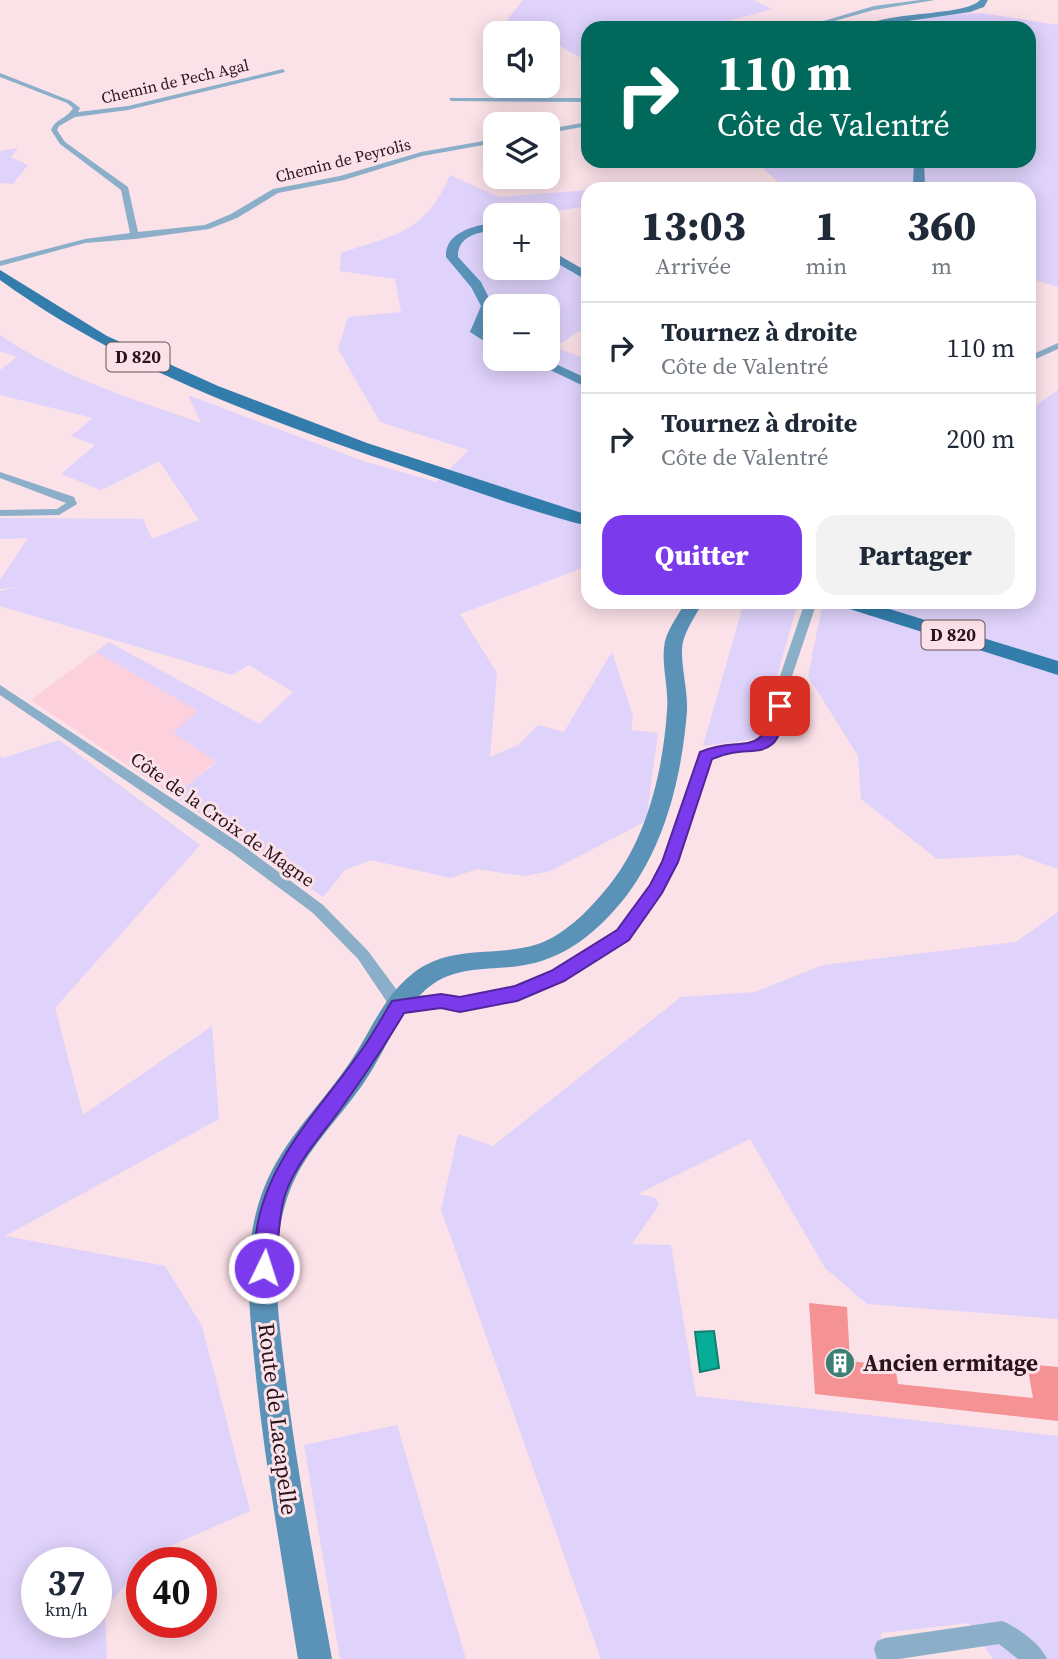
<!DOCTYPE html>
<html lang="fr">
<meta charset="utf-8">
<style>
:root{--surface:#fff;--page:#f2f2f3;--text:#1f2937;--muted:#747a83;--line:#e0e1e3;--accent:#7c3aed}
body{margin:0;font-family:"Source Serif 4",serif;background:var(--page);color:var(--text);height:100vh;display:flex;flex-direction:column;font-size:26px;white-space:nowrap}
*{box-sizing:border-box;margin:0}
p{font-size:23px;color:var(--muted)}
.icon{flex:none;width:38px;height:38px;fill:none;stroke:currentColor;stroke-width:2;stroke-linecap:round;stroke-linejoin:round}
.map{position:relative;flex:1;overflow:hidden}
.side{position:absolute;left:581px;top:182px;width:455px;height:427px;display:flex;flex-direction:column;background:var(--surface);border-radius:21px;box-shadow:0 4px 18px #0003}
.side>*{flex:none}
.banner{position:absolute;left:581px;top:21px;width:455px;height:147px;border-radius:21px;box-shadow:0 4px 18px #0003;background:#00695c;color:#fff;overflow:hidden}
.buttons{position:absolute;left:483px;top:21px;display:grid;gap:14px}
.buttons a{display:grid;place-items:center;width:77px;height:77px;border-radius:14px;background:var(--surface);box-shadow:0 4px 18px #0003;font-size:35px}
.speed{position:absolute;left:21px;top:1547px;display:flex;gap:14px;font-size:35px;font-weight:700;text-align:center}
.speed>*{display:grid;place-content:center;width:91px;height:91px;border-radius:50%;background:var(--surface);box-shadow:0 4px 18px #0003;line-height:1}
.speed small{font-size:18px;font-weight:400}
.speed .limit{border:10px solid #d22;background:#fff;color:#111}
.pin{position:absolute;display:grid;place-items:center;width:60px;height:60px;color:#fff;margin:-30px;border-radius:14px;box-shadow:0 4px 10px #0006}
.me{position:absolute;width:77px;margin:-38px;rotate:4deg;stroke-linejoin:round;filter:drop-shadow(0 0 5px #0008)}
.turn{display:flex;align-items:center;gap:24px;height:147px;padding:0 21px;font-size:32px}
.turn .icon{width:91px;height:91px;stroke-width:2.5}
.turn b{display:block;font-size:49px;line-height:60px}
.eta{display:flex;justify-content:space-evenly;align-items:center;height:119px;text-align:center}
.eta b{font-size:42px;font-weight:800;line-height:49px}
.primary-button{display:flex;gap:14px;margin-top:auto;padding:14px 21px}
.primary-button a{flex:1;height:80px;border-radius:21px;background:var(--accent);color:#fff;font-size:28px;font-weight:800;line-height:80px;text-align:center}
.primary-button a+a{background:var(--page);color:var(--text)}
ul{padding:0;list-style:none}
li{display:flex;align-items:center;gap:21px;height:91px;padding:0 21px;border-top:2px solid var(--line)}
li div{flex:1}
li b{display:block;font-size:26px}
li em{font-style:normal}
.map>svg:first-child{display:block}
.built{fill:#fcd1dd}
.green{fill:#dfd2fb;fill-rule:evenodd}
.water{fill:#07ad97;stroke:#127f72;stroke-width:2}
.building{fill:#f59293}
.lines{fill:none;stroke-linecap:round;stroke-linejoin:round}
.street{fill:#8bafc9;fill-rule:evenodd}
.secondary{fill:#5a92b8;fill-rule:evenodd}
.primary{fill:#327dab;fill-rule:evenodd}
.route{fill:#7c3aed;stroke:#51269a;stroke-width:2}
.labels{text-anchor:middle;stroke-width:6;stroke-linejoin:round;paint-order:stroke}
.far-street-label{font-size:16px;fill:#2a141b;stroke:#fbe1e8}
.shield{fill:#fbe1e8;stroke:#695258;stroke-width:2}
.shield-label{font-size:18px;font-weight:bold;fill:#2a141b}
.street-label{font-size:19px;fill:#2a141b;stroke:#fbe1e8}
.near-poi-label{font-size:23px;font-weight:bold;fill:#2a141b;stroke:#fbe1e8;text-anchor:start}
.near-street-label{font-size:23px;fill:#2a141b;stroke:#fbe1e8}
</style>
<div class="map">
<svg width="1058" height="1659" viewBox="0 0 1058 1659">
<rect width="100%" height="100%" fill="#fbe1e8"/>
<!-- built -->
<polygon class="built" points="96,652 199,711 217,761 173,796 31,700"/>
<!-- green -->
<g class="green">
<polygon points="523,0 753,0 772,9 703,28 588,28 588,62 548,39 548,33 535,33 507,20"/>
<polygon points="982,13 1058,25 1058,287 1029,278 1029,189 786,189 755,161 1029,161 1029,28 874,28 947,14"/>
<polygon points="18,148 11,157 28,165 13,184 0,183 0,151"/>
<path d="M450,175l49,22 89,-7v16l-60,9h-33v53h53v-13l40,18v61l-9,-3 -24,16 33,13v206l-128,48 37,59 -7,84 28,-12 20,-20 26,7 48,-80 21,64 -2,14 27,3 -12,88 -95,50 -27,5 -47,-7 -26,9 -80,-18 -26,10 -22,27 -150,-101 44,-34 -44,-29 25,-22 -102,-59 13,-10 150,82 34,-32 -44,-27 -17,10 -232,-69v-15l17,-4 -17,2v-9l28,-42 -28,1v-21l143,1 9,20 47,-19 -40,-59 -58,29 -40,-16 34,-29 -24,-9 22,-18 -93,-23v-25l17,-13 -17,-6v-16c60,42 133,64 201,88l-13,-28 175,66 73,21 33,-32 -89,-28 -42,-73 10,-32 53,-5 -6,-33 -55,-8 1,-18c56,-19 84,-20 109,-78zM495,306h53v53h-53z"/>
<polygon points="1058,390 1058,869 1018,855 937,859 861,799 858,756 808,676 823,602 1029,602 1029,410"/>
<polygon points="744,602 798,602 760,736 745,741 703,746"/>
<path d="M59,740l141,105 -145,163 28,107 129,-89 7,93 -214,117 160,30 37,60 48,185 -100,44 -45,54 2,50h-107v-903l3,2zM37,1563h59v59h-59z"/>
<polygon points="1058,912 1058,1319 867,1304 825,1268 750,1139 638,1194 656,1198 659,1205 632,1244 671,1245 696,1396 1058,1436 1058,1659 993,1659 969,1623 881,1633 880,1659 601,1659 441,1210 458,1134 493,1146 681,997 755,992 823,965 1016,942"/>
<polygon points="397,1425 466,1659 340,1659 304,1445"/>
</g>
<!-- water -->
<polygon class="water" points="714,1331 719,1368 700,1372 695,1332"/>
<!-- building -->
<polygon class="building" points="809,1303 847,1307 850,1361 895,1366 898,1384 1033,1398 1027,1364 1058,1367 1058,1421 815,1394"/>
<g class="lines">
<!-- street -->
<g class="street">
<polygon points="920,0 935,0 874,10 809,28 800,28 874,6"/>
<path d="M283,69l2,3 -157,38 -53,7 -16,9 -2,4 8,12 63,45 10,45 67,-7 26,-11 42,-25 67,-13 81,-24 74,-13v4l-73,13 -78,24 -66,13 -41,25 -28,11 -74,10 -50,4 -85,23v-5l85,-22 45,-6 -9,-43 -61,-46 -9,-14c4,-11 17,-12 22,-22l-6,-5 -67,-26v-4l71,28 9,7 -2,4 50,-6z"/>
<polygon points="449,98 588,98 588,102 451,101"/>
<polygon points="588,122 588,126 548,133 548,129"/>
<polygon points="1058,343 1058,349 1029,362 1029,356"/>
<polygon points="0,472 74,497 77,504 59,515 0,516 0,510 57,509 66,503 0,478"/>
<polygon points="805,602 817,602 790,682 781,733 765,749 719,755 712,759 677,862 662,893 628,939 563,981 517,1000 460,1012 441,1008 399,1013 393,1011 358,959 313,913 231,852 0,695 0,685 241,844 323,905 368,951 402,997 441,994 460,998 515,987 553,971 618,931 651,886 663,862 701,753 717,746 756,742 770,728 778,682"/>
<path d="M1002,1621c15,6 39,23 45,38h-29l-19,-15 -100,15h-22l-3,-10 3,-8 8,-3z"/>
</g>
<!-- secondary -->
<g class="secondary">
<path d="M980,0h8l-4,7 -14,5 -110,16c28,-18 104,-11 120,-28z"/>
<polygon points="914,161 924,161 925,185 922,189 910,189 913,185"/>
<polygon points="828,186 848,186 854,189 822,189"/>
<path d="M481,225h14v6c-17,0 -38,6 -37,26l23,25 12,24 -9,25 11,7v10l-25,-16 11,-26 -10,-19 -25,-30c-1,-20 18,-28 35,-32z"/>
<polygon points="548,249 588,272 588,281 548,258"/>
<polygon points="527,359 545,359 588,379 588,388"/>
<path d="M685,602h18c-7,13 -16,25 -20,40 -4,17 5,47 4,69 -5,63 -21,132 -60,184 -27,35 -62,65 -108,71 -31,4 -64,0 -90,21 -30,24 -43,63 -64,94 -24,36 -59,68 -75,109 -22,57 -12,123 -5,182 11,96 30,192 47,287h-34c-15,-94 -32,-188 -42,-282 -6,-63 -16,-129 8,-189 18,-46 54,-80 82,-120 22,-30 35,-69 65,-93 38,-32 84,-17 127,-31 29,-10 55,-38 73,-61 37,-47 52,-114 56,-172 2,-22 -5,-43 -3,-63 1,-17 14,-31 21,-46z"/>
</g>
<!-- primary -->
<g class="primary">
<path d="M0,270l107,66 111,50 149,57 221,72v11c-60,-15 -119,-37 -178,-57 -142,-48 -287,-100 -410,-189z"/>
<polygon points="838,602 867,602 1058,661 1058,675 840,606"/>
</g>
</g>
<!-- route -->
<path class="route" d="M780,701l7,5c-11,65 -33,34 -75,53l-34,103 -16,31 -33,47 -65,41 -47,20 -57,11 -19,-4 -37,5c-20,34 -42,66 -65,98 -19,26 -42,51 -53,81 -10,27 -5,61 -15,84l-7,3 -8,-3c-4,-10 -2,-21 -1,-32 5,-76 61,-130 103,-189 13,-17 23,-36 34,-54l49,-7 19,3 55,-11 36,-15 66,-41 33,-45 12,-23 38,-110c41,-18 63,9 73,-46z"/>
<!-- icons -->
<defs>
<g id="building-disc" transform="scale(1.575)"><circle r="9.5" fill="#3c8073" stroke="#fbe1e8"/><path d="M-4-6H4V6H1V3H-1V6H-4ZM-2.5-4.3h1.7v1.8h-1.7ZM.8-4.3h1.7v1.8H.8ZM-2.5-1h1.7V.8h-1.7ZM.8-1h1.7V.8H.8Z" fill="#fff"/></g>
</defs>
<g fill-rule="evenodd">
<use href="#building-disc" x="840" y="1363"/>
</g>
<g class="labels">
<!-- far-street labels -->
<g class="far-street-label">
<text transform="translate(175 81) rotate(-13)" y="6">Chemin de Pech Agal</text>
<text transform="translate(343 160) rotate(-14)" y="6">Chemin de Peyrolis</text>
</g>
<!-- shield labels -->
<g class="shield">
<rect x="106.5" y="342.5" width="63" height="29" rx="5"/>
<rect x="921.5" y="620.5" width="63" height="29" rx="5"/>
</g>
<g class="shield-label">
<text x="138" y="363">D 820</text>
<text x="953" y="641">D 820</text>
</g>
<!-- street labels -->
<g class="street-label">
<text transform="translate(223 819) rotate(35)" y="7">Côte de la Croix de Magne</text>
</g>
<!-- near-poi labels -->
<g class="near-poi-label">
<text x="863" y="1371">Ancien ermitage</text>
</g>
<!-- near-street labels -->
<g class="near-street-label">
<text transform="translate(278 1419) rotate(83)" y="8">Route de Lacapelle</text>
</g>
</g>
</svg>
<div class="buttons">
<a><svg class="icon" aria-label="sound" viewBox="0 0 24 24"><path d="M4 9h4l5-4v14l-5-4H4zM17 9q2 3 0 6"/></svg></a>
<a><svg class="icon" aria-label="layers" viewBox="0 0 24 24"><path d="M12 4l9 5-9 5-9-5zM3 14l9 5 9-5"/></svg></a>
<a>+</a>
<a>−</a>
</div>
<div class="speed"><div>37<small>km/h</small></div><div class="limit">40</div></div>
<div class="pin" style="left:780px;top:706px;background:#d93025"><svg class="icon" aria-label="arrive" viewBox="0 0 24 24"><path d="M6 21V4h12l-3 4 3 4H6"/></svg></div>
<svg class="me" style="left:264px;top:1268px" viewBox="-20 -20 40 40"><circle r="17" fill="#7c3aed" stroke="#fff" stroke-width="3"/><path d="M0-11L8 9 0 5-8 9z" fill="#fff"/></svg>
<div class="banner">
<div class="turn"><svg class="icon" aria-label="right" viewBox="0 0 24 24"><path d="M7 20v-9h11M14 6l5 5-5 5"/></svg><div><b>110 m</b>Côte de Valentré</div></div>
</div>
<section class="side">
<div class="eta">
<div><b>13:03</b><p>Arrivée</p></div>
<div><b>1</b><p>min</p></div>
<div><b>360</b><p>m</p></div>
</div>
<ul>
<li><svg class="icon" aria-label="right" viewBox="0 0 24 24"><path d="M7 20v-9h11M14 6l5 5-5 5"/></svg><div><b>Tournez à droite</b><p>Côte de Valentré</p></div><em>110 m</em></li>
<li><svg class="icon" aria-label="right" viewBox="0 0 24 24"><path d="M7 20v-9h11M14 6l5 5-5 5"/></svg><div><b>Tournez à droite</b><p>Côte de Valentré</p></div><em>200 m</em></li>
</ul>
<div class="primary-button"><a>Quitter</a><a>Partager</a></div>
</section>
</div>
